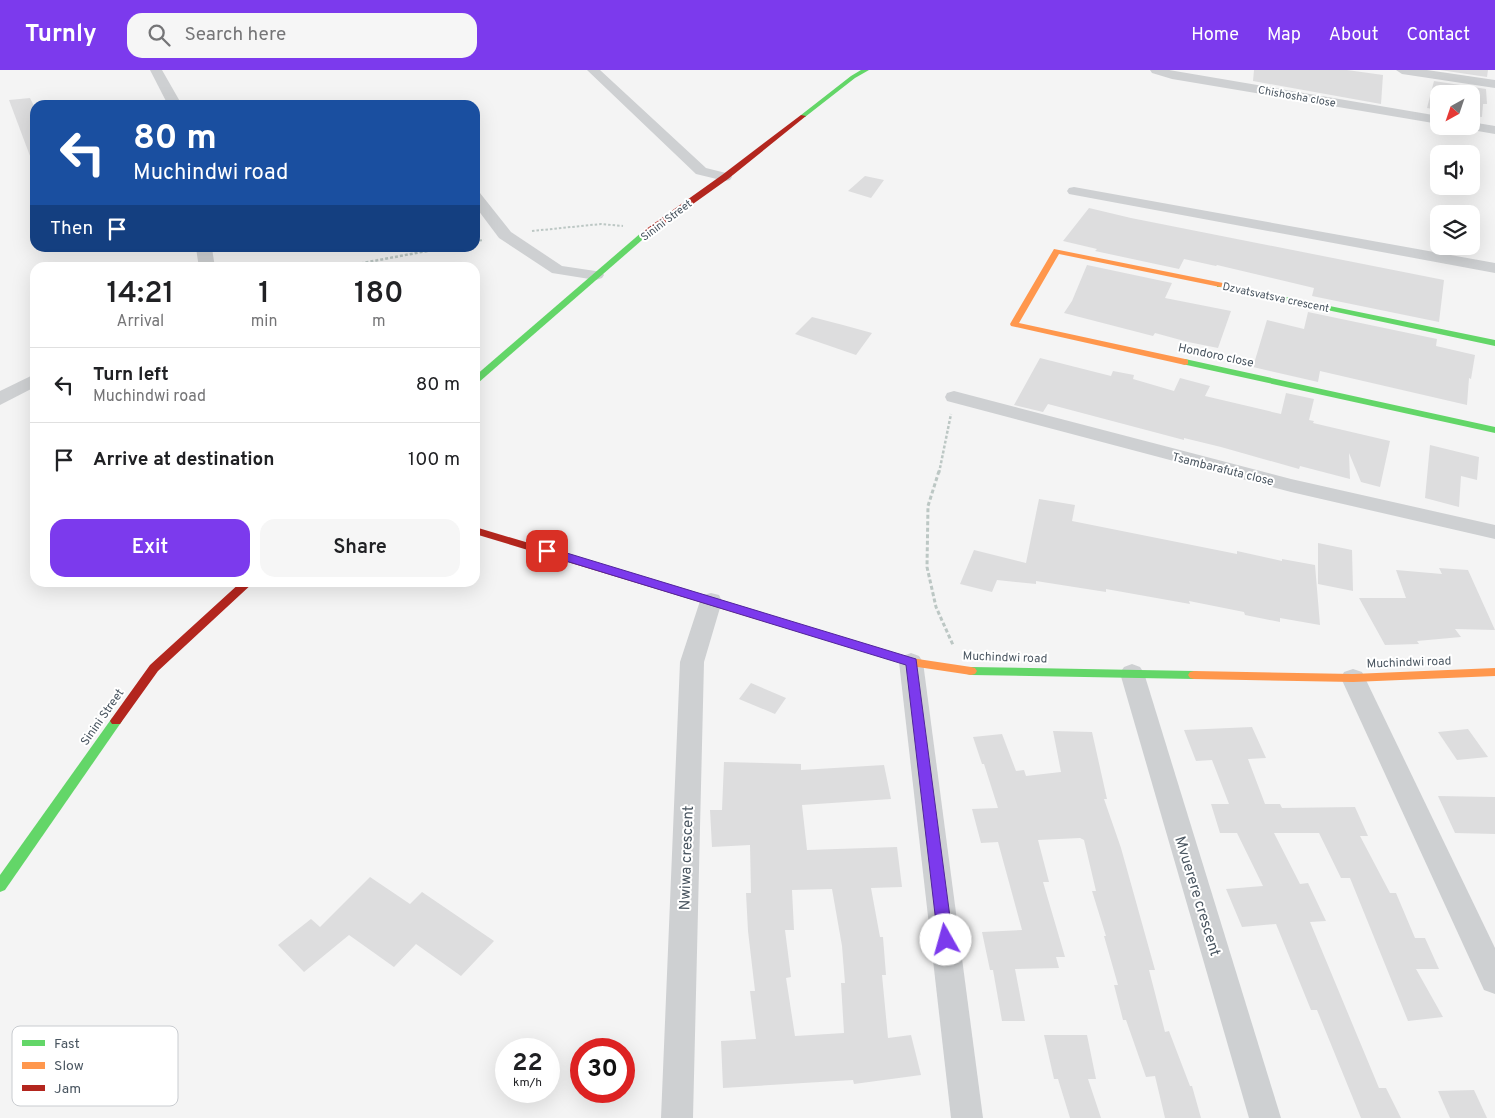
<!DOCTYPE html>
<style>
:root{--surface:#fff;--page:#f6f6f6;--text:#202124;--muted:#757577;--line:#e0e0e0;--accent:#7c3aed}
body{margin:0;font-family:Overpass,sans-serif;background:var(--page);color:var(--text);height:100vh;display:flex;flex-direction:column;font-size:19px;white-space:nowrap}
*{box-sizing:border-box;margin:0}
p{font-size:16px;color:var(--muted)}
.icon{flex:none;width:28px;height:28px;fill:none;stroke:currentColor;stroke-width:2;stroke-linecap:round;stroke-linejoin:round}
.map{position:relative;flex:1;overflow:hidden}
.sheet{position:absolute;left:30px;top:192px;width:450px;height:325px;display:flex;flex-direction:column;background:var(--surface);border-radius:15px;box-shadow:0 5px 20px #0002}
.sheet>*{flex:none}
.guide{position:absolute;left:30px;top:30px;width:450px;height:152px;border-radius:15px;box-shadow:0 5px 20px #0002;background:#1a4fa0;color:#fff;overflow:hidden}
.needle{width:32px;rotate:220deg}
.tools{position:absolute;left:1430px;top:15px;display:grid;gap:10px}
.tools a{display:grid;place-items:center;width:50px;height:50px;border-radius:10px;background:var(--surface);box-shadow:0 5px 20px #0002;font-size:25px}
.speed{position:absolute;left:495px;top:968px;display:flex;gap:10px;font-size:25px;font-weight:700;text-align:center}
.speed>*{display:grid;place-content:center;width:65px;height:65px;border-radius:50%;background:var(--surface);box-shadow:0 5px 20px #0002;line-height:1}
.speed small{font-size:12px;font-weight:400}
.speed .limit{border:8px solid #d22;background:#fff;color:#111}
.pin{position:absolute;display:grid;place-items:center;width:42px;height:42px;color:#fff;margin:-21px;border-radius:10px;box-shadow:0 2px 8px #0006}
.me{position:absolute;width:55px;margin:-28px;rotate:353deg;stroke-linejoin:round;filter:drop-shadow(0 0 4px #0008)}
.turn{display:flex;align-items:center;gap:18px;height:105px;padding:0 20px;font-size:22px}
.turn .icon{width:65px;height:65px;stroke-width:2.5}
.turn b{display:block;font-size:35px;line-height:42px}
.then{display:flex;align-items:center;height:48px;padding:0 20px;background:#0003;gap:10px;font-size:19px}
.eta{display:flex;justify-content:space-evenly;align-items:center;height:85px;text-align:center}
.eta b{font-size:30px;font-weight:600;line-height:35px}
.button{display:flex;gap:10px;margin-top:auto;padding:10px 20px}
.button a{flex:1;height:58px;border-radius:15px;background:var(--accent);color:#fff;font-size:20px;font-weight:600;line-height:58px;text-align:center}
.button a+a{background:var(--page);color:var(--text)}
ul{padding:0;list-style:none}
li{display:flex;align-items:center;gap:15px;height:75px;padding:0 20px;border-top:1px solid var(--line)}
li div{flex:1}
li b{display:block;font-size:19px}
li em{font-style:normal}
header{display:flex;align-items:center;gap:30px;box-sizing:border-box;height:70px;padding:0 25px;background:var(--accent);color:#fff}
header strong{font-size:24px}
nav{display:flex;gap:28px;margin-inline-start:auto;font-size:18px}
.search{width:350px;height:45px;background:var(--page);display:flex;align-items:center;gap:12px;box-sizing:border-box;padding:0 18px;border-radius:15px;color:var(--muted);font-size:19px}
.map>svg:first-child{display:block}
.building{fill:#ddddde;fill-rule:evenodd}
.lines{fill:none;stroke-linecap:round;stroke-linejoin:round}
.path-far2{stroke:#bcc7c4;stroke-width:2;stroke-dasharray:2.5 2;stroke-linecap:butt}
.path-far1{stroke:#bcc7c4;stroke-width:2.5;stroke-dasharray:3 2;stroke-linecap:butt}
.path{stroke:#bcc7c4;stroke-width:3;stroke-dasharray:4 2.5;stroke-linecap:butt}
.street{fill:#ced0d2;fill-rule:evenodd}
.fast{fill:#63d668;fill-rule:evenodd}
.slow{fill:#ff974d;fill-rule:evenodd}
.jam{fill:#b3261e;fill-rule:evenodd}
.route{fill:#7c3aed;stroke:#51269a}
.labels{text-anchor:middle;stroke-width:4;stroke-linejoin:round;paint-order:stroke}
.far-street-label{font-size:11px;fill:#4a5661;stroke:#fff}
.street-label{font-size:12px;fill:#4a5661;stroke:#fff}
.near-street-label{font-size:15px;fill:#4a5661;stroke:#fff}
.key{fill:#fff;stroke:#c9ccd0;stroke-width:1}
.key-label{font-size:14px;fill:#4a5661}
</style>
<header>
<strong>Turnly</strong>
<div class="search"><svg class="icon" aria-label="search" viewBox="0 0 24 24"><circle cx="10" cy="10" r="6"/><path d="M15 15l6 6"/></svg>Search here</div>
<nav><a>Home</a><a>Map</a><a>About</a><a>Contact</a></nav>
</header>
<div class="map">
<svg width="1495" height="1048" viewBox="0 0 1495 1048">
<rect width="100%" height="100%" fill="#f4f4f4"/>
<!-- building -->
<g class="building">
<polygon points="1254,0 1347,0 1383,5 1381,34 1253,11"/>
<polygon points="1440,0 1488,0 1487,7"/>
<polygon points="1434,11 1486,19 1487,34 1483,34 1482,47 1471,46 1471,24 1439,24 1439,40 1427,38"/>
<polygon points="30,28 35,38 35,93 33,94 9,30"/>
<polygon points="865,106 884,110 871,128 848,121"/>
<polygon points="1089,138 1131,148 1444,210 1439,252 1312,226 1314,218 1217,195 1216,196 1184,189 1179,199 1095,181 1097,179 1063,171"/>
<polygon points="1087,195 1172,213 1165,228 1231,241 1218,278 1188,272 1155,263 1153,266 1064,243 1072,231"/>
<polygon points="1308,242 1437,269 1436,276 1475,285 1471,309 1469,308 1467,335 1320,301 1318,312 1253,297 1267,250 1304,259"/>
<polygon points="812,247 843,255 872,263 856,285 795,264"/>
<polygon points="1040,288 1111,306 1113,301 1134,305 1133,309 1174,321 1180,308 1210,316 1205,326 1281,344 1286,323 1314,329 1309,350 1314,351 1313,353 1390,371 1380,417 1361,412 1349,383 1350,409 1300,396 1299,399 1221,377 1184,368 1184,370 1048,334 1043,342 1014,335"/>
<polygon points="1430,375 1479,387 1477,410 1461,406 1459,437 1425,428"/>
<polygon points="1039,429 1075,435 1072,451 1237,484 1237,481 1282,491 1282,489 1315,495 1320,555 1280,548 1280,552 1245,545 1244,542 1189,531 1190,534 1106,519 1106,522 1036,511 1036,514 997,510 992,522 960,514 974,480 1026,493"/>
<polygon points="1318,473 1352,480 1353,521 1318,514"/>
<polygon points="1439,498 1468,500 1495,560 1455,559 1461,567 1417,571 1419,574 1385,575 1359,528 1406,528 1396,500 1442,504"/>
<polygon points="751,613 786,628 775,644 739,629"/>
<polygon points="1252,657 1266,688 1248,689 1265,734 1280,734 1282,738 1355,737 1368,766 1360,766 1390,823 1396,823 1415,868 1425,868 1439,899 1416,899 1443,947 1408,951 1350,808 1341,808 1319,763 1274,763 1300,814 1308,813 1326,851 1310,852 1379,1018 1386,1018 1401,1048 1361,1048 1317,940 1311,940 1276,854 1242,857 1226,819 1263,816 1237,763 1220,763 1211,734 1229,734 1212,690 1196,691 1184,660"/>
<polygon points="1468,659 1488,687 1457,690 1438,662"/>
<polygon points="1053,661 1092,662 1107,729 1104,729 1121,778 1155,900 1149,900 1165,962 1169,961 1190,1016 1192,1016 1201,1048 1165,1048 1155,1006 1146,1007 1126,950 1123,950 1114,915 1118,915 1104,866 1106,866 1092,821 1096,821 1084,770 1080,768 1038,770 1049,812 1043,812 1065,887 1056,887 1059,898 1015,899 1025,951 1002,951 993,900 990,900 982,862 1022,860 998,772 981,773 972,739 998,738 984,694 982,694 973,667 1002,664 1016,701 1024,700 1026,706 1061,702"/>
<path d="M724,692l77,2v6l83,-5 7,34 -89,6 5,45 90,-3 5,40 -31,1 9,49h3l3,38h-4l6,63 23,-3 10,40 -67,9 -1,-4 -130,8 -2,-47 35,-2 -6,-48h5l-7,-60 -2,-38h5l-1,-48 -38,2 -2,-37h12zM832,819l10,57 3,37h-4l3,50 -49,3 -9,-58 5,-1 -6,-47h9l-2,-40z"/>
<polygon points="1438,726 1495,727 1495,764 1455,763"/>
<polygon points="370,807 410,834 422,822 494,871 461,906 416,874 394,897 349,865 304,902 278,875 311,849 320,857"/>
<polygon points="1044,965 1087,965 1096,1009 1088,1009 1101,1048 1070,1048 1058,1009 1054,1009"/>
<polygon points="1474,1020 1487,1048 1450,1048 1438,1021"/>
</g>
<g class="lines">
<!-- path-far2 -->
<g class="path-far2">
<polyline points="532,161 601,154 623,156"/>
<polyline points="475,171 484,170"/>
</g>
<!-- path-far1 -->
<g class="path-far1">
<polyline points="336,198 443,178"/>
<polyline points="939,403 951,344"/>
</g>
<!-- path -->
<polyline class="path" points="939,401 928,436 927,497 936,537 953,575"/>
<!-- street -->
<g class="street">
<polygon points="150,0 162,0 182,35 168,35"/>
<polygon points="587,0 600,0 706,98 730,104 732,107 730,110 725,111 696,104"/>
<polygon points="1150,0 1169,0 1439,46 1439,54 1172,9 1152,3"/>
<polygon points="1396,0 1427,0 1495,10 1495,18 1402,4"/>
<polygon points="1471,52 1495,56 1495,64 1466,59 1464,56 1471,56"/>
<polygon points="1074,117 1495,193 1495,203 1069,124 1067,121 1069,118"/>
<polygon points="475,122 480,123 511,162 562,196 602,202 604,205 602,208 596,210 552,203 499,168 475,136"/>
<polygon points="196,178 212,178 215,198 199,198"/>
<polygon points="35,304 35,317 0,335 0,321"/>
<polygon points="954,321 1291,409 1495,455 1495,469 1291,422 947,331 945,327 947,323"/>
<polygon points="711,523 719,525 722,531 704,592 693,1048 661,1048 680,592 700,531 703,525"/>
<polygon points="911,583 919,586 923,592 983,1048 951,1048 899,592 903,586"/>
<polygon points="1132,594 1140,597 1144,603 1281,1048 1249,1048 1120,603 1124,597"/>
<polygon points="1353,599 1362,602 1365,608 1495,878 1495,924 1484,920 1341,608 1344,602"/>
</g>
<!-- fast -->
<g class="fast">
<polygon points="861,0 869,0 855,8 805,47 801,47 801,45 851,6"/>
<polygon points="642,162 649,164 478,313 475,314 475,306"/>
<polygon points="1217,213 1495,270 1495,276 1220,217 1217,217"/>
<polygon points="1185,289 1495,357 1495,363 1182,294 1182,290"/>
<polygon points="971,597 1194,601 1198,602 1200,605 1198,608 1194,609 971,605 967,604 965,601 967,598"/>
<polygon points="116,646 120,648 122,651 120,654 5,820 0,822 0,805 112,648"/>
</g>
<!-- slow -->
<g class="slow">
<polygon points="1054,179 1223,213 1223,217 1220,217 1059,184 1019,253 1185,289 1188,290 1188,294 1185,295 1011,256 1010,254"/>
<polygon points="726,532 911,588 971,597 975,598 977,601 975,604 971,605 911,596 722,539 720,536"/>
<polygon points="1495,598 1495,606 1353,612 1194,609 1190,608 1188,605 1190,602 1194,601 1353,604"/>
</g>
<!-- jam -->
<g class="jam">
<polygon points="801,45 806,46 728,109 648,166 642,166 642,162 722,105"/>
<polygon points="475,457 730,533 732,536 726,540 475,464"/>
<polygon points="241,512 254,512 158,601 120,654 112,654 110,651 112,648 150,595"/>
</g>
</g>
<!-- route -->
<polygon class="route" points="547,477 916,589 953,870 951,874 946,876 940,874 938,870 906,595 543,484 541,481"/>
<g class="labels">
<!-- far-street labels -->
<g class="far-street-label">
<text transform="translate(1297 26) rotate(10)" y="4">Chishosha close</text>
<text transform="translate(666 150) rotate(-37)" y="4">Sinini Street</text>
<text transform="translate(1276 227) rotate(12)" y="4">Dzvatsvatsva crescent</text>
</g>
<!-- street labels -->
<g class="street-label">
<text transform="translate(1216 285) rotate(12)" y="4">Hondoro close</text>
<text transform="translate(1223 399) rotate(14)" y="4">Tsambarafuta close</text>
<text transform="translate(1005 587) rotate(2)" y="4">Muchindwi road</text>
<text transform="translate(1409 592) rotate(-2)" y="4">Muchindwi road</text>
<text transform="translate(102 647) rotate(-55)" y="4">Sinini Street</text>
</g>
<!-- near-street labels -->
<g class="near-street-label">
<text transform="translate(686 788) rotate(-88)" y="5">Nwiwa crescent</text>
<text transform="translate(1198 826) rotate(73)" y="5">Mvuerere crescent</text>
</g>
</g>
<!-- legend -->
<rect x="12" y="956" width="166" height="80" rx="8" class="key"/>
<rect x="22" y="970" width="23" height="6" fill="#63d668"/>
<rect x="22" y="992" width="23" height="7" fill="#ff974d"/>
<rect x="22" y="1015" width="23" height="6" fill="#b3261e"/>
<g class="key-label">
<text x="54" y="978">Fast</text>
<text x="54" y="1000">Slow</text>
<text x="54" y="1023">Jam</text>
</g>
</svg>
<div class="tools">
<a><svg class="needle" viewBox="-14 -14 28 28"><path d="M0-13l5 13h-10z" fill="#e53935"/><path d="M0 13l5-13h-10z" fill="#757577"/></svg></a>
<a><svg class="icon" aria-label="sound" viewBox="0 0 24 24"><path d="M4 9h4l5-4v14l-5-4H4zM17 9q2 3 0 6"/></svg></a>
<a><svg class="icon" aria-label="layers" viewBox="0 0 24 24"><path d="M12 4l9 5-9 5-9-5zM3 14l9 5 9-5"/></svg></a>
</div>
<div class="speed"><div>22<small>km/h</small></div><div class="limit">30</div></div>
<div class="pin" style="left:547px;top:481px;background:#d93025"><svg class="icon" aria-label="arrive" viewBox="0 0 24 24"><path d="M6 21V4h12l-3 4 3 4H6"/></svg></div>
<svg class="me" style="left:946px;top:870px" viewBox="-20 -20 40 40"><circle r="19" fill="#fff"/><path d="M0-13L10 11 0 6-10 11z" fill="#7c3aed"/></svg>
<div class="guide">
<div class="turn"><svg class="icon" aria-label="left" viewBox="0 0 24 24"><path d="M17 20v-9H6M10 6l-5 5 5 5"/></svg><div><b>80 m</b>Muchindwi road</div></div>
<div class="then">Then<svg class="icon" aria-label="arrive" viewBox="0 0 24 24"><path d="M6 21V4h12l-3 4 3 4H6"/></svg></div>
</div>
<section class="sheet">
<div class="eta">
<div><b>14:21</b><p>Arrival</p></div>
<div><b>1</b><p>min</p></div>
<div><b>180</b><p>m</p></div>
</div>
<ul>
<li><svg class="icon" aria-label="left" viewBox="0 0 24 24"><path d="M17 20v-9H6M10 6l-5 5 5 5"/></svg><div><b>Turn left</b><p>Muchindwi road</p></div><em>80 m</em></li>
<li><svg class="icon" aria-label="arrive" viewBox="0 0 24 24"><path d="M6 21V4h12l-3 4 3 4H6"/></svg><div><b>Arrive at destination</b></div><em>100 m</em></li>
</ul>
<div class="button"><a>Exit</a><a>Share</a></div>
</section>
</div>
